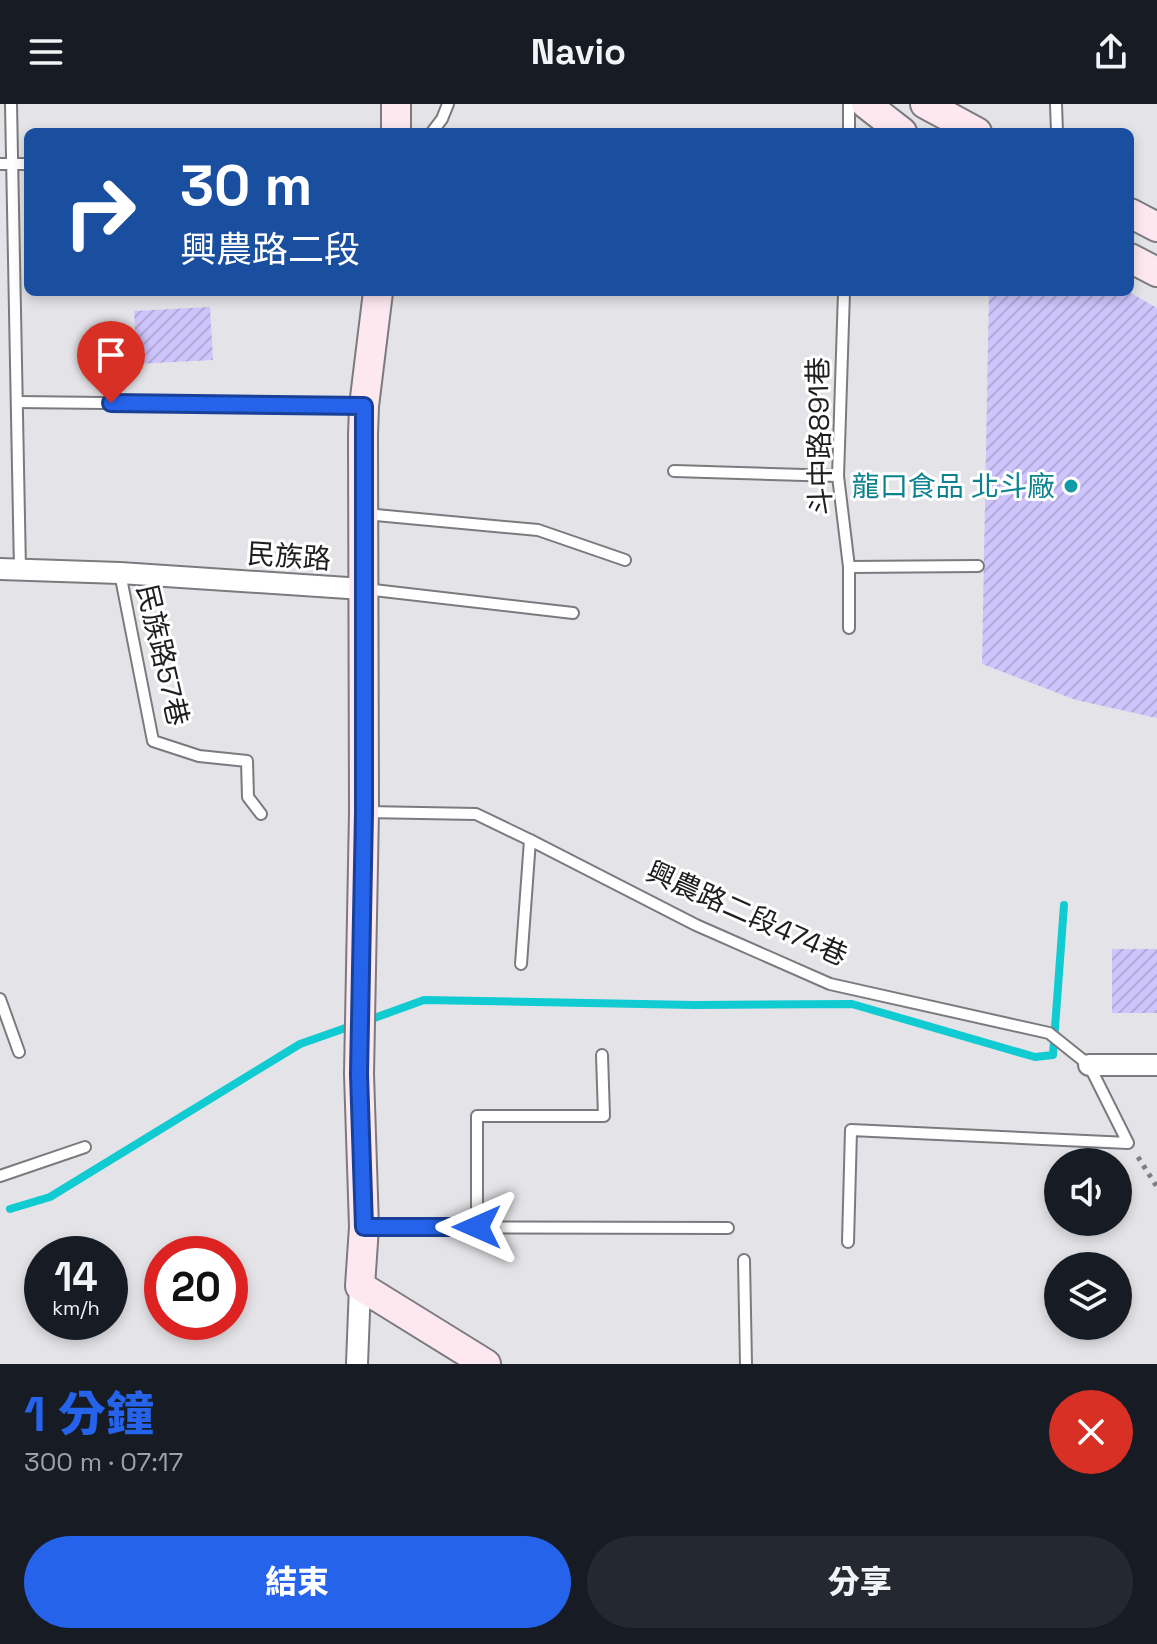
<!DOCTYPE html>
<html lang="zh-TW">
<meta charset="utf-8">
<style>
:root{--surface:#171b24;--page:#242831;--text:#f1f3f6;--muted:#9ea1a6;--accent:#2563eb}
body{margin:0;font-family:"Space Grotesk","Noto Sans TC",sans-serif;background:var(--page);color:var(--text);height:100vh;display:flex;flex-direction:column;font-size:30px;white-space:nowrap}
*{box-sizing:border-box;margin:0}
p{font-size:26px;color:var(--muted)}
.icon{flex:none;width:44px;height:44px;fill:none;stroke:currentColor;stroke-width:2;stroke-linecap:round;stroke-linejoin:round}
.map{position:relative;height:1260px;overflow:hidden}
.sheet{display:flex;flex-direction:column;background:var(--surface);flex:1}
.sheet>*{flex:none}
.hud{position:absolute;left:24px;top:24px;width:1110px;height:168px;border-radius:12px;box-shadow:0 4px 12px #0003;background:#1a4fa0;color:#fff;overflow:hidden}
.buttons{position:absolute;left:1044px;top:1044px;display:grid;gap:16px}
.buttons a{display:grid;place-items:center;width:88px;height:88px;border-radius:50%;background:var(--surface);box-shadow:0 4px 12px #0003;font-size:40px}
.speed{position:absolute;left:24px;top:1132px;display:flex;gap:16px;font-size:40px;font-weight:700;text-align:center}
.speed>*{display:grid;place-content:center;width:104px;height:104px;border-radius:50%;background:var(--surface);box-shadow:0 4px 12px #0003;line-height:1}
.speed small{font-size:20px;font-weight:400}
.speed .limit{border:12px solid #d22;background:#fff;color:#111}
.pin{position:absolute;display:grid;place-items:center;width:68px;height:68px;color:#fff;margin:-82px -34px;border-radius:50% 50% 50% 0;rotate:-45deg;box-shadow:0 0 8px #0007}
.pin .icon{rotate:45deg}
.me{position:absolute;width:88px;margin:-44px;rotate:270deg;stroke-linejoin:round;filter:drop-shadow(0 0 6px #0008)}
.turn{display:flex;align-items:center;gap:28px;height:168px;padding:0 24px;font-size:36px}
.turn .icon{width:104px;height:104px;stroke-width:2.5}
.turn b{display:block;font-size:56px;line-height:68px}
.round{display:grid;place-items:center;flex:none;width:84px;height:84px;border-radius:42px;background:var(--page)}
.summary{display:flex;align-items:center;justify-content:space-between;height:136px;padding:0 24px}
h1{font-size:48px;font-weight:800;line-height:60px;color:var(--accent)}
.action{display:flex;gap:16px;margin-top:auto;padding:16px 24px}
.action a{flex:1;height:92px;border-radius:48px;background:var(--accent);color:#fff;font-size:32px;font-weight:800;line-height:92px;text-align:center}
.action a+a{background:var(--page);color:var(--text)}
header{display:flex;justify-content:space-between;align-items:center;height:104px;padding:0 24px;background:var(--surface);font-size:36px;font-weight:800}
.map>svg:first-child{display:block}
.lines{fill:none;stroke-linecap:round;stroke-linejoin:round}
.stream{stroke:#10cbd1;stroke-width:8}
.building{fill:url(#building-hatch)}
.lane-casing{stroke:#7b7a7e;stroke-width:14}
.street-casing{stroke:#7b7a7e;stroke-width:24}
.secondary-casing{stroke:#7b7a7e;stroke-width:32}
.path{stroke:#7f7e81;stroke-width:5;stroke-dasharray:4 6;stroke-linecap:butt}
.lane{stroke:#fff;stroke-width:10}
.street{stroke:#fff;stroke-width:20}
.secondary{stroke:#fee8f0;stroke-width:28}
.route-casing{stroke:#184099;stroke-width:20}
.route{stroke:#2563eb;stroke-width:14}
.culture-dot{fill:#0f9aa8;stroke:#fff;stroke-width:3}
.labels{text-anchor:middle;stroke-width:6;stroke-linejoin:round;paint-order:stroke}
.street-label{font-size:28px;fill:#1e1e1f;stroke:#fff}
.culture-label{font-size:28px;fill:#0d838f;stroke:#fff;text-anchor:end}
</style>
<header><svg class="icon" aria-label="menu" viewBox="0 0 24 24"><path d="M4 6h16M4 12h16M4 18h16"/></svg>Navio<svg class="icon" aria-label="share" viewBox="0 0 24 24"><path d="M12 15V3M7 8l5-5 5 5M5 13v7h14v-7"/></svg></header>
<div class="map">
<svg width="1157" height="1260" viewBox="0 0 1157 1260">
<defs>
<pattern id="building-hatch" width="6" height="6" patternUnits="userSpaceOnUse" patternTransform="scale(2)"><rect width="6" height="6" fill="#cfc5fd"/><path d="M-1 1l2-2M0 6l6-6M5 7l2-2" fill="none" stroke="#b1a9d8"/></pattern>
</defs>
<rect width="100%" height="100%" fill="#e4e3e7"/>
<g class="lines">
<!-- stream -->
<g class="stream">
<polyline points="366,917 424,896 695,901 852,900 1035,953 1053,951 1064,801"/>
<polyline points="10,1105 50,1093 300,940 354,921"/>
</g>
</g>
<!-- building -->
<g class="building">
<polygon points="989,188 1129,188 1157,204 1157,614 1076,596 982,560"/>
<polygon points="210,203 213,256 137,260 134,207"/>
<rect x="1112" y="845" width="45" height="64"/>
</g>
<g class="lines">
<!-- lane casing -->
<g class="lane-casing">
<g id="lane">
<polyline points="11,0 20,466"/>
<polyline points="1056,0 1057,28"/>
<polyline points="432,28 442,15 448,0"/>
<polyline points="849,28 849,0"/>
<polyline points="0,60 28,60"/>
<polyline points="844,188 838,372 849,463 849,524"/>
<polyline points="17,298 363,302"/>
<polyline points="674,367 838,372"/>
<polyline points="365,410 538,426 625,456"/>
<polyline points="849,463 978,462"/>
<polyline points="120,469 153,637 199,652 247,657 248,693 261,710"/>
<polyline points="365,485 573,509"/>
<polyline points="366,708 476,710 530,736 696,821 830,880 1049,929 1089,961 1128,1039 851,1026 848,1138"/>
<polyline points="521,860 530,736"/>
<polyline points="0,895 19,948"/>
<polyline points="0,1072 85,1043"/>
<polyline points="366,1123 728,1124"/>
<polyline points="477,1123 477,1012 604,1012 602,951"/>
<polyline points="744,1156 746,1260"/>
</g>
</g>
<!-- street casing -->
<g class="street-casing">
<g id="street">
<polyline points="0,465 120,469 363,485"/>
<polyline points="1089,961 1157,961"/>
<polyline points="357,1260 360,1182"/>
</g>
</g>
<!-- secondary casing -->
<g class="secondary-casing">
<g id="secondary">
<polyline points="866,0 902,28"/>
<polyline points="925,0 977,28"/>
<polyline points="396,28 396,0"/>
<polyline points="1130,109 1157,123"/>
<polyline points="1130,154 1157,168"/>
<polyline points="378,188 364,302 363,331 364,708 359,970 364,1123 360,1182 486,1260"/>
</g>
</g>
<!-- path -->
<polyline class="path" points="1138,1053 1157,1083"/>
<!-- lane -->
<use href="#lane" class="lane"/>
<!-- street -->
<use href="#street" class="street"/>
<!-- secondary -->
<use href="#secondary" class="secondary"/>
</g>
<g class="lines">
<!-- route casing -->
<g class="route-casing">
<polyline id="route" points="111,299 364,302 364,708 359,970 364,1123 477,1123"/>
</g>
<!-- route -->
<use href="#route" class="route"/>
</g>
<!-- markers -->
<circle class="culture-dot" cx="1071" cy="382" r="8"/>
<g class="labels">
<!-- street labels -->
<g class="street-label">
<text transform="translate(819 332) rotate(-91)" y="10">斗中路891巷</text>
<text transform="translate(289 452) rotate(4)" y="10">民族路</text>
<text transform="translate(163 551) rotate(77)" y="10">民族路57巷</text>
<text transform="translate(747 809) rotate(24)" y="10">興農路二段474巷</text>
</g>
<!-- culture labels -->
<g class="culture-label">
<text x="1055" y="392">龍口食品 北斗廠</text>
</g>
</g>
</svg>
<div class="buttons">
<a><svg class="icon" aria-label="sound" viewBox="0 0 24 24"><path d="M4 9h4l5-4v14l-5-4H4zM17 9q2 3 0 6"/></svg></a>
<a><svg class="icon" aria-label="layers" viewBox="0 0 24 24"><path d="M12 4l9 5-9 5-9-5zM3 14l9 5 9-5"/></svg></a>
</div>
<div class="speed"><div>14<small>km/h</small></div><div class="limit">20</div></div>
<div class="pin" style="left:111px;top:299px;background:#d93025"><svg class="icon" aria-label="arrive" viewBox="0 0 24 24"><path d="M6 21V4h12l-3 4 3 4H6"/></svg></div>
<svg class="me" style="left:477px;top:1123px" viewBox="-20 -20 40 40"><path d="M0-17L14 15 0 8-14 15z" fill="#2563eb" stroke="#fff" stroke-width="4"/></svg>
<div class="hud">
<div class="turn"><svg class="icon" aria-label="right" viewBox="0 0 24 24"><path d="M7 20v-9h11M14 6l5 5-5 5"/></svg><div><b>30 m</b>興農路二段</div></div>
</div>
</div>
<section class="sheet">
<div class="summary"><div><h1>1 分鐘</h1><p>300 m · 07:17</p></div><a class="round" style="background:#d93025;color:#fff"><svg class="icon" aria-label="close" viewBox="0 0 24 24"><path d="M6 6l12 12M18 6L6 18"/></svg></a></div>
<div class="action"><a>結束</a><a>分享</a></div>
</section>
